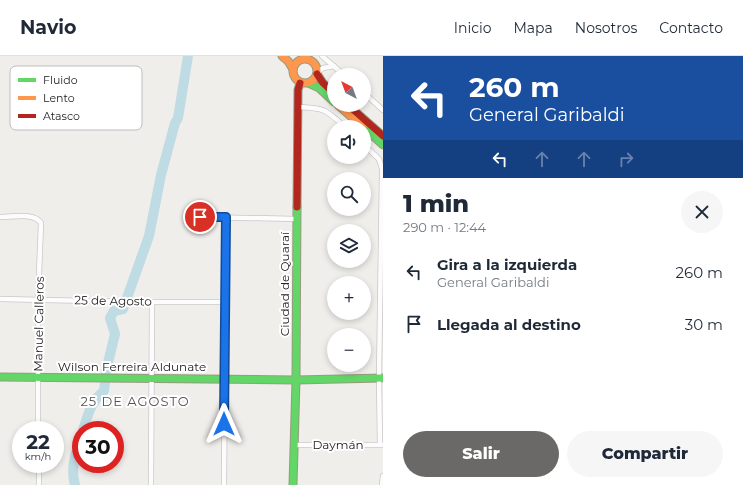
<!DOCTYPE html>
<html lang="es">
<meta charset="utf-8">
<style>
:root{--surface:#fff;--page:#f6f6f7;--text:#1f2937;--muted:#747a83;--line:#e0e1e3;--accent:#6a6968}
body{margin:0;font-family:Montserrat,sans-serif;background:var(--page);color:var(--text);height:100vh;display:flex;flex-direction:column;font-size:15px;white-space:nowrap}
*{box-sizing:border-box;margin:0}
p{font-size:13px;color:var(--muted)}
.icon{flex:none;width:22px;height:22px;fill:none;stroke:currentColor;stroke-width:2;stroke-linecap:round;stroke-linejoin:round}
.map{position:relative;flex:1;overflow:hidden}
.panel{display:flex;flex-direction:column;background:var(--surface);width:360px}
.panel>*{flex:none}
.guide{background:#1a4fa0;color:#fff;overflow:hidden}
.needle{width:26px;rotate:319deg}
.fabs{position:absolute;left:327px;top:12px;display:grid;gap:8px}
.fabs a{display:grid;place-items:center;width:44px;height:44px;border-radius:50%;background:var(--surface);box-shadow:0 2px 6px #0003;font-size:20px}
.speed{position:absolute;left:12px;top:365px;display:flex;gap:8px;font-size:20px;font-weight:700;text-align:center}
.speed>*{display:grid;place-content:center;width:52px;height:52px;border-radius:50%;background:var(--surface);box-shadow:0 2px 6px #0003;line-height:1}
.speed small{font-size:10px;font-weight:400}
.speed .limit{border:6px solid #d22;background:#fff;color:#111}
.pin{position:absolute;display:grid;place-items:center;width:34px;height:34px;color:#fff;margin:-17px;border:2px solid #fff;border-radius:50%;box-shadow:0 1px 4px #0007}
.me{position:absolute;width:44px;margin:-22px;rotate:0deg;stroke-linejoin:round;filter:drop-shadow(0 0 3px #0008)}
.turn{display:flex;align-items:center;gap:14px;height:84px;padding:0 20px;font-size:18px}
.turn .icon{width:52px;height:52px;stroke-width:2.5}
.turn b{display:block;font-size:28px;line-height:34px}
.lanes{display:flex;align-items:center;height:38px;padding:0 20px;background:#0003;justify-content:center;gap:20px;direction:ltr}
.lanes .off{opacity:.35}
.round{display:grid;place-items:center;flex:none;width:42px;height:42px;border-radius:21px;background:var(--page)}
.head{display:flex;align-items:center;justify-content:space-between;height:68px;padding:0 20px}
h1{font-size:24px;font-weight:800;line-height:30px}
.button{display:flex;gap:8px;margin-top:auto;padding:8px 20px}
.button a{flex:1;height:46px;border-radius:24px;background:var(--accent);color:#fff;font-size:16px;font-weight:800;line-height:46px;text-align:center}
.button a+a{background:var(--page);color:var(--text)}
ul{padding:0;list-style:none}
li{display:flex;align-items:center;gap:12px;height:52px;padding:0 20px}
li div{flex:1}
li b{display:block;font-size:15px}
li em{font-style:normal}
header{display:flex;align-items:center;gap:24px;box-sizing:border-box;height:56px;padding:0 20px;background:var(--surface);border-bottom:1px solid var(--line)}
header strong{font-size:19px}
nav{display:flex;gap:22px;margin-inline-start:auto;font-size:14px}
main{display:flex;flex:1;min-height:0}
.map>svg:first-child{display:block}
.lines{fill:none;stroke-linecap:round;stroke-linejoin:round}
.river{stroke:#bfdbe3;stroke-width:10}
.street-casing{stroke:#c9c8c7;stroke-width:6}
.fast-casing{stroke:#999a82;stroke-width:9}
.slow-casing{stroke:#999a82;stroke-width:9}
.jam-casing{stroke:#999a82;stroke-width:9}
.street{stroke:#fdfcfc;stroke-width:4.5}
.fast{stroke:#63d668;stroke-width:7}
.slow{stroke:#ff974d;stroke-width:7}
.jam{stroke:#b3261e;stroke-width:7}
.route-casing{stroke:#114b97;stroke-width:10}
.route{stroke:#1a73e8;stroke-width:7}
.labels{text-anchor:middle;stroke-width:4;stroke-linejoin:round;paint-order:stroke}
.street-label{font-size:12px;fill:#222;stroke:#fff}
.neighbourhood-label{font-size:13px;letter-spacing:1px;fill:#555;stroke:#fff}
.key{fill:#fff;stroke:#bdbdbd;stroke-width:1}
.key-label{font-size:11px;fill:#222}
</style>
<header>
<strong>Navio</strong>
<nav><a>Inicio</a><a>Mapa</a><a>Nosotros</a><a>Contacto</a></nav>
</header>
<main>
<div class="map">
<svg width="383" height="429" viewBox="0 0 383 429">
<rect width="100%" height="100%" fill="#f0eeeb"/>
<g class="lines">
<!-- river -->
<g class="river">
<path d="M83,374c5,-15 8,-29 21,-39l3,-24 8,-33 -5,-16 4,-7 9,-2 26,-73 12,-61 14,-52 3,-5 10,-62"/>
<path d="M75,429c-5,-17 1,-33 6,-49"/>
</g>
<!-- street casing -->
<g class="street-casing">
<g id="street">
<polyline points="322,0 344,19"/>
<polyline points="303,3 305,0"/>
<polyline points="317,17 323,12 334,10"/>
<polyline points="364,37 383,54"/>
<path d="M298,51c27,1 27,2 47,20"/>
<polyline points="364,89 379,103 383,116"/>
<path d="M0,161c12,0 34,-5 41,6l-3,77v130"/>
<polyline points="200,161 297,163"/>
<polyline points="0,243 136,246 225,246"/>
<polyline points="294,389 383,389"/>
<polyline points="380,389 379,322 382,115"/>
<polyline points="39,408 39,429"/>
<polyline points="151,429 152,246"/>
<polyline points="224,429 226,161"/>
<polyline points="382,429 383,420"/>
</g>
</g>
<!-- fast casing -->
<g class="fast-casing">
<g id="fast">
<polyline points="308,27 319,32 334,46"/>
<polyline points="364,72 383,89"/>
<polyline points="0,321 296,324 383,322"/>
<polyline points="293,429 296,324 297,151"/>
</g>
</g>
<!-- slow casing -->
<g class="slow-casing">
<g id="slow">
<polyline points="282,0 288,5 293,13"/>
<circle cx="305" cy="15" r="12"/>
<polyline points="338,49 363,71"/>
</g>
</g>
<!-- jam casing -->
<g class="jam-casing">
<g id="jam">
<polyline points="317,18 323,27 334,37"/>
<polyline points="348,49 383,80"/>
<polyline points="297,151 298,34 300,27"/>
</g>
</g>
<!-- street -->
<use href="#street" class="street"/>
<!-- fast -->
<use href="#fast" class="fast"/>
<!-- slow -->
<use href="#slow" class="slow"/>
<!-- jam -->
<use href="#jam" class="jam"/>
</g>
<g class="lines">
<!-- route casing -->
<g class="route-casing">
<polyline id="route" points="200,161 226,161 224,368"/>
</g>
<!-- route -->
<use href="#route" class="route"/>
</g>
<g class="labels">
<!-- street labels -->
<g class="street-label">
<text transform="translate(285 228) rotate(-90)" y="4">Ciudad de Quaraí</text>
<text transform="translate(113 245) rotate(1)" y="4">25 de Agosto</text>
<text transform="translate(39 268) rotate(-89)" y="4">Manuel Calleros</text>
<text x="132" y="315">Wilson Ferreira Aldunate</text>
<text x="338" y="393">Daymán</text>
</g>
<!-- neighbourhood labels -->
<g class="neighbourhood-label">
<text x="135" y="350">25 DE AGOSTO</text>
</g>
</g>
<!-- legend -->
<rect x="10" y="10" width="132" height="64" rx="6" class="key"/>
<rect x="18" y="22" width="18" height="4" fill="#63d668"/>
<rect x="18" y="40" width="18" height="4" fill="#ff974d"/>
<rect x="18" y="58" width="18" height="4" fill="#b3261e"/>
<g class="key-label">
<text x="43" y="28">Fluido</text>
<text x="43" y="46">Lento</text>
<text x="43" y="64">Atasco</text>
</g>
</svg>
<div class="fabs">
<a><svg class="needle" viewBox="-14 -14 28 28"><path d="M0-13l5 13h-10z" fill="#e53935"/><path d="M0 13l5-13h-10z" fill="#747a83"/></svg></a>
<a><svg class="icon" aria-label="sound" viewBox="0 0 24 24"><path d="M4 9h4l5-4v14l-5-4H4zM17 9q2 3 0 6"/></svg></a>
<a><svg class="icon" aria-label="search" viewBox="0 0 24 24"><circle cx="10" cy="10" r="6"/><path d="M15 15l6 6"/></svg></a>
<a><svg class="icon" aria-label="layers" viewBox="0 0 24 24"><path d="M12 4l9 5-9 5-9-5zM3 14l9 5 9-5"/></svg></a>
<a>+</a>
<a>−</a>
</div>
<div class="speed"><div>22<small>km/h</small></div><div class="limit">30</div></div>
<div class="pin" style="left:200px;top:161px;background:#d93025"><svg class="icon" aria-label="arrive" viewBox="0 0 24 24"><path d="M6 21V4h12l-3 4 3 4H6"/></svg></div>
<svg class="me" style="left:224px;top:368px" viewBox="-20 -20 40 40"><path d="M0-17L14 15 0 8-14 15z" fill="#1a73e8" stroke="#fff" stroke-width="4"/></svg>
</div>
<section class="panel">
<div class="guide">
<div class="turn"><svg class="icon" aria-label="left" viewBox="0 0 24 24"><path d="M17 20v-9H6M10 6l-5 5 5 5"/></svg><div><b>260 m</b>General Garibaldi</div></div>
<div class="lanes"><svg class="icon" aria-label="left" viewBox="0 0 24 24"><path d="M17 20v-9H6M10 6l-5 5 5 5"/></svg><svg class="icon off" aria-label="ahead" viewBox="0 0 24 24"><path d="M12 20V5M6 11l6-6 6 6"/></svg><svg class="icon off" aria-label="ahead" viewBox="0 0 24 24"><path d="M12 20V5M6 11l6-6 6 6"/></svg><svg class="icon off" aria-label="right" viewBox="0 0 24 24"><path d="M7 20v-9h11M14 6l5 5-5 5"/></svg></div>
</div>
<div class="head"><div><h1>1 min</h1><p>290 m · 12:44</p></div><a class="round"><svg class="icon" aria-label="close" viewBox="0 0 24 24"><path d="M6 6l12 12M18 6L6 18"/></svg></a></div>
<ul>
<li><svg class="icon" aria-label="left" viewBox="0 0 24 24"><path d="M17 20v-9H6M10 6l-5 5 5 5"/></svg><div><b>Gira a la izquierda</b><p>General Garibaldi</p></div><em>260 m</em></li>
<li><svg class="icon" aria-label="arrive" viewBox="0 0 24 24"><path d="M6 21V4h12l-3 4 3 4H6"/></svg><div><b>Llegada al destino</b></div><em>30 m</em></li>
</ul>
<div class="button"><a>Salir</a><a>Compartir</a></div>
</section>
</main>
